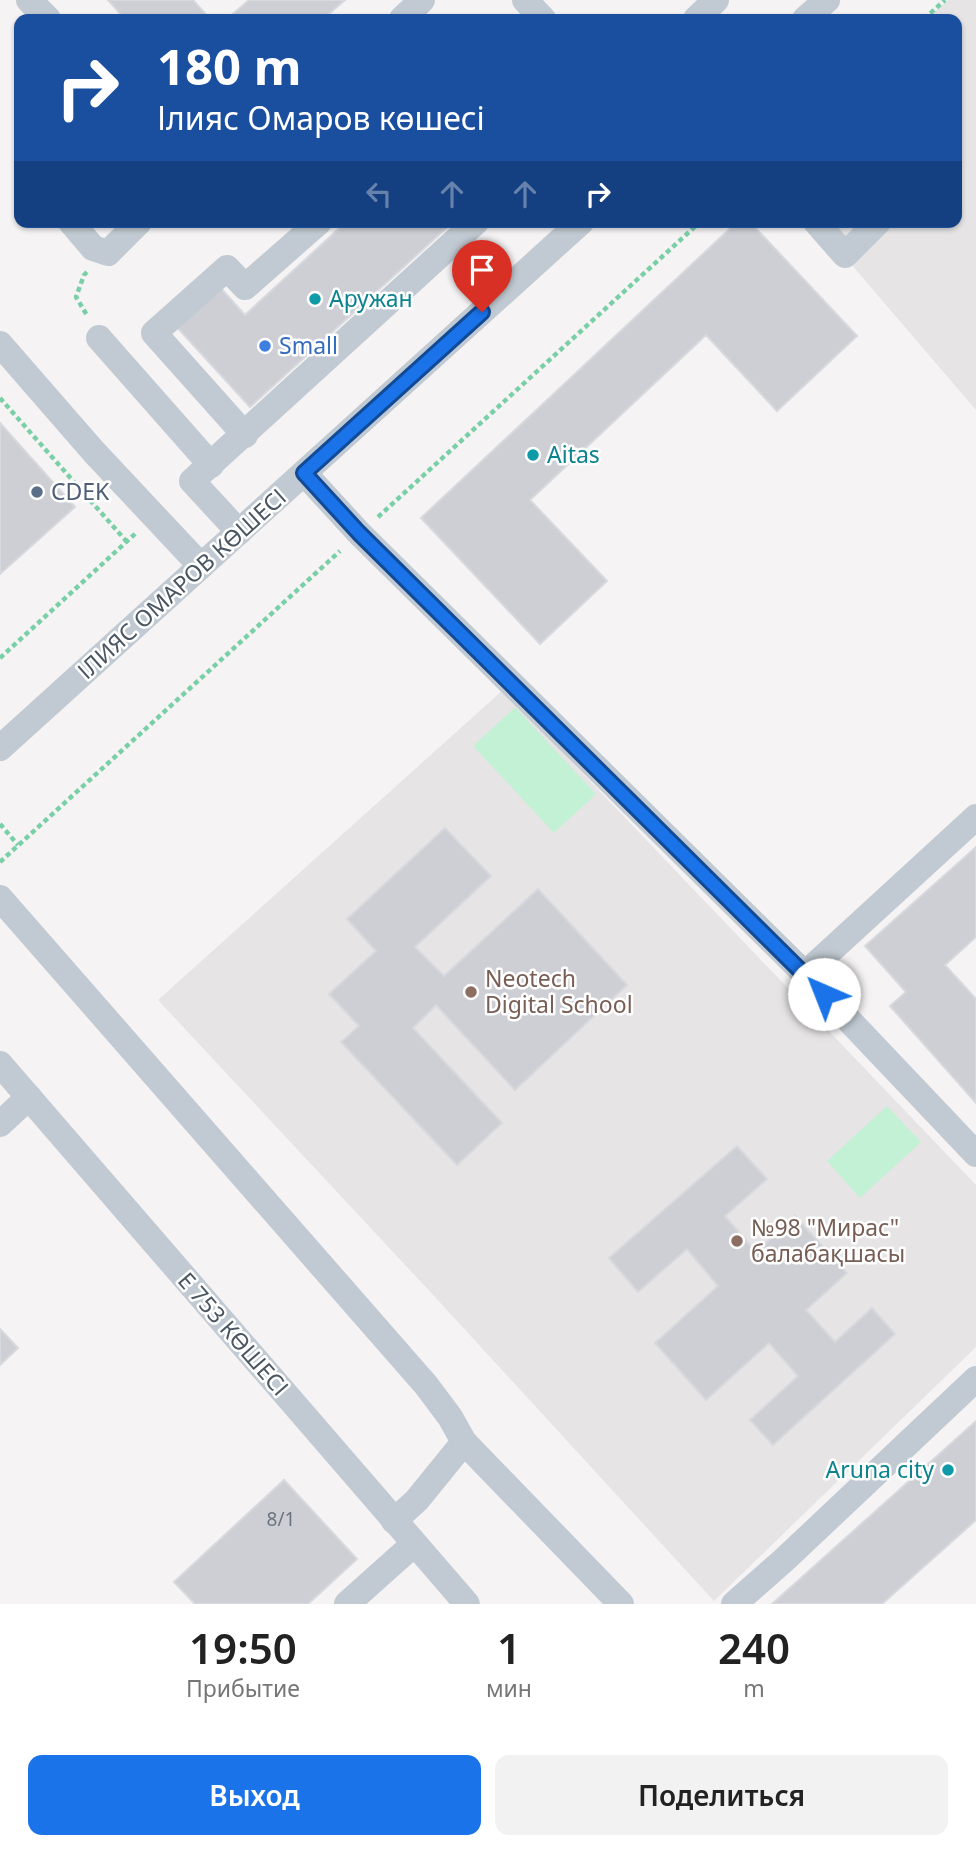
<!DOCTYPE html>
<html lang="ru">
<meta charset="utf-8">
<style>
:root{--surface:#fff;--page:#f2f2f2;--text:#222;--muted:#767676;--accent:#1a73e8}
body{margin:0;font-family:"Noto Sans",sans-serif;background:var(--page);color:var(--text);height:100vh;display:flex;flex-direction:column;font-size:26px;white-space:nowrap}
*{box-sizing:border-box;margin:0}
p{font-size:23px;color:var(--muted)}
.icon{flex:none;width:38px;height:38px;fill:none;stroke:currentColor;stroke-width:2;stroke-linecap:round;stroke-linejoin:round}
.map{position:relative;height:1604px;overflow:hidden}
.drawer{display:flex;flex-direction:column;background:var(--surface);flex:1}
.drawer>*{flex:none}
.hud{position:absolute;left:14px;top:14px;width:948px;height:214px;border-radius:14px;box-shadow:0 2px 5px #0004;background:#1a4fa0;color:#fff;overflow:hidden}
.pin{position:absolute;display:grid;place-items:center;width:60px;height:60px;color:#fff;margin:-72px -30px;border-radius:50% 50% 50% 0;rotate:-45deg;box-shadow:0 0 7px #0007}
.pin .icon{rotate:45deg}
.me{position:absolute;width:77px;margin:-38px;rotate:316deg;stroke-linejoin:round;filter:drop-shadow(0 0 5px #0008)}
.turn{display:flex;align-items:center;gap:24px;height:147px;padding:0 28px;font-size:32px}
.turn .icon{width:91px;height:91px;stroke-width:2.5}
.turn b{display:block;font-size:49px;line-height:60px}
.lanes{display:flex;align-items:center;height:66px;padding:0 28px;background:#0003;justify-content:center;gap:35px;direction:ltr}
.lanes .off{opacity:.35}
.eta{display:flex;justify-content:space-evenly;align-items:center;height:119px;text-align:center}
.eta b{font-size:42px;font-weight:600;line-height:49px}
.button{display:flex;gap:14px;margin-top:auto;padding:14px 28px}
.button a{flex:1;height:80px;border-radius:14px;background:var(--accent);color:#fff;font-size:28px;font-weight:600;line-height:80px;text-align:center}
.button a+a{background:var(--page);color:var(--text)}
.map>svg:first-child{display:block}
.education{fill:#e6e4e5}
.green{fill:#c3f1d5}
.building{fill:#cdcfd5;stroke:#d7d9de;stroke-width:2}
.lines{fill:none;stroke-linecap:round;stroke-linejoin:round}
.path{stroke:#7ad0a6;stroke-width:4.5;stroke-dasharray:5 3.5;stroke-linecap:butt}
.minor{stroke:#c1cad2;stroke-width:26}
.route-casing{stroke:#114b97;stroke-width:18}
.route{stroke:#1a73e8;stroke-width:12}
.culture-dot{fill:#0f9aa8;stroke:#fff;stroke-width:2.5}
.shop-dot{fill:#3f7fe0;stroke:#fff;stroke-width:2.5}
.service-dot{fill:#5c6f8a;stroke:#fff;stroke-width:2.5}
.education-dot{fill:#8d6e63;stroke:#fff;stroke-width:2.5}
.labels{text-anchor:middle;stroke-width:5;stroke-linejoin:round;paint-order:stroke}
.number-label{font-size:19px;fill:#6b747e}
.culture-label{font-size:23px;fill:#0d838f;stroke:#fff;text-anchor:start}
.shop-label{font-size:23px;fill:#366cbe;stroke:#fff;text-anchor:start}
.service-label{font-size:23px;fill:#4e5e75;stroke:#fff;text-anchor:start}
.street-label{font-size:23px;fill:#4a5661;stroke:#fff}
.education-label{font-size:23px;fill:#785e54;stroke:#fff;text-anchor:start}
</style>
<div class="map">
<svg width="976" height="1604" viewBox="0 0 976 1604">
<rect width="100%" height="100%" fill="#f5f3f3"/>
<!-- education -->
<g class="education">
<polygon points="948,0 976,0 976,410 815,222 957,222 957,19 927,19"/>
<polygon points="503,690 976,1185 976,1347 714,1601 435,1297 158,1000"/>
</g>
<!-- green -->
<g class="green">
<polygon points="515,707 596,794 554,833 473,746"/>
<polygon points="887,1106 921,1142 860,1198 827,1161"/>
</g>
<!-- building -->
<g class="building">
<polygon points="108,0 193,0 210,19 125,19"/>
<polygon points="249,0 345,0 323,19 227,19"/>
<polygon points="346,222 453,222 250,407 174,324 217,284 245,315"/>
<polygon points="737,222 750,222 857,336 777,411 706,335 530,500 607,581 540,644 421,518"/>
<polygon points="0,423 75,507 0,574"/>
<polygon points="445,828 491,876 415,947 444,976 538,889 627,985 515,1090 436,1005 413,1028 502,1123 457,1165 341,1042 359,1026 329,994 376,951 347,919"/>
<polygon points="976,847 976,937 945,965 976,999 976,1103 890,1006 906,992 865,946"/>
<polygon points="737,1146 767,1179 725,1216 756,1252 795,1216 847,1273 806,1310 835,1342 872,1308 895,1334 773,1445 750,1420 798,1376 769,1343 706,1400 655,1343 718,1286 687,1249 638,1292 609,1258"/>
<polygon points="0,1329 18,1348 0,1365"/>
<polygon points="976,1421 976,1520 882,1604 772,1604"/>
<polygon points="284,1480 357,1559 308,1604 195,1604 174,1582"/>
</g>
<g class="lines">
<!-- path -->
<g class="path">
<polyline points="924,19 945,0"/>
<polyline points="87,272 84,275 76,297 88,317"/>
<polyline points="0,398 127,542"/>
<polyline points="378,517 700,222"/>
<polyline points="0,658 136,533"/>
<polyline points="0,824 18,845"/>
<polyline points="0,862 340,551"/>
</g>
<!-- minor -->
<g class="minor">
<polyline points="29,0 48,19"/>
<polyline points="525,0 543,19"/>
<polyline points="402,19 422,0"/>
<polyline points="696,19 716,0"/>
<polyline points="805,19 827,0"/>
<polyline points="71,222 93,248 108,253 139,222"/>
<polyline points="816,222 845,255 878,222"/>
<polyline points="99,338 211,465"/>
<polyline points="0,344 94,452 201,566"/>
<polyline points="245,435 154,333 227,268 245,287 319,222"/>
<polyline points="304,473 359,533 805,974 976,1154"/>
<polyline points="239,532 192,481 476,222"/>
<polyline points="0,748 581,222"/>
<polyline points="0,898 426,1385 450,1417 464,1442 417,1500 394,1521"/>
<polyline points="805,974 976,817"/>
<polyline points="0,1064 467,1604"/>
<polyline points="0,1124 29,1097"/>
<polyline points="464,1442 621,1604"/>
<polyline points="347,1604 414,1544"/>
<polyline points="734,1604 784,1560 976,1379"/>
</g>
</g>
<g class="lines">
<!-- route casing -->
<g class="route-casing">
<polyline id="route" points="482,312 304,473 359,533 824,994"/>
</g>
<!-- route -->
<use href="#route" class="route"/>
</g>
<!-- markers -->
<g class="culture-dot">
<circle cx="315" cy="299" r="7"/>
<circle cx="533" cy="455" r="7"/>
<circle cx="948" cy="1470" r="7"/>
</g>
<circle class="shop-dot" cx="265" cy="346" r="7"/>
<circle class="service-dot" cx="37" cy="492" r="7"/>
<g class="education-dot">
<circle cx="471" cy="992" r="7"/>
<circle cx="737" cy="1241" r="7"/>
</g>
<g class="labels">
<!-- number labels -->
<g class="number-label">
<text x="281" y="1526">8/1</text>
</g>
<!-- culture labels -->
<g class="culture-label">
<text x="329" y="307">Аружан</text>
<text x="547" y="463">Aitas</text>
<text x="934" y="1478" text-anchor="end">Aruna city</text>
</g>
<!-- shop labels -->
<g class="shop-label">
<text x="279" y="354">Small</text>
</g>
<!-- service labels -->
<g class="service-label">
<text x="51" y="500">CDEK</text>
</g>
<!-- street labels -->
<g class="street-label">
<text transform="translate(182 584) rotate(-42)" y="8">ІЛИЯС ОМАРОВ КӨШЕСІ</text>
<text transform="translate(233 1334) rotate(49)" y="8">Е 753 КӨШЕСІ</text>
</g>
<!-- education labels -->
<g class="education-label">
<text x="485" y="987">Neotech<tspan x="485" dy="26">Digital School</tspan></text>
<text x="751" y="1236">№98 "Мирас"<tspan x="751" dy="26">балабақшасы</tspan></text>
</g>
</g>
</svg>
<div class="pin" style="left:482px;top:312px;background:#d93025"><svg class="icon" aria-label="arrive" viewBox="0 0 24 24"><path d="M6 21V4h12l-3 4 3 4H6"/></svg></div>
<svg class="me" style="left:824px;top:994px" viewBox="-20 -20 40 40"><circle r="19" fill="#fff"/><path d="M0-13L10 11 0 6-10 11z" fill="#1a73e8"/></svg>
<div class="hud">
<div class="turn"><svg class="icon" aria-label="right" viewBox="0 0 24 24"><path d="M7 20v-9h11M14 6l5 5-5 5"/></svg><div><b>180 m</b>Ілияс Омаров көшесі</div></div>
<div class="lanes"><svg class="icon off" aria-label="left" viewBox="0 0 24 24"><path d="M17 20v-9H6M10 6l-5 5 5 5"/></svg><svg class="icon off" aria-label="ahead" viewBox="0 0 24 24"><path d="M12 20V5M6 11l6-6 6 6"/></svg><svg class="icon off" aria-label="ahead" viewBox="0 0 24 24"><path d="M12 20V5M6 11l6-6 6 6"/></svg><svg class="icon" aria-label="right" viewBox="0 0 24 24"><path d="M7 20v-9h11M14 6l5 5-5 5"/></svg></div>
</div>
</div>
<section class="drawer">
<div class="eta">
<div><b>19:50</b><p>Прибытие</p></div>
<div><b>1</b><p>мин</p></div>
<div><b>240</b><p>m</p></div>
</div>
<div class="button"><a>Выход</a><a>Поделиться</a></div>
</section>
